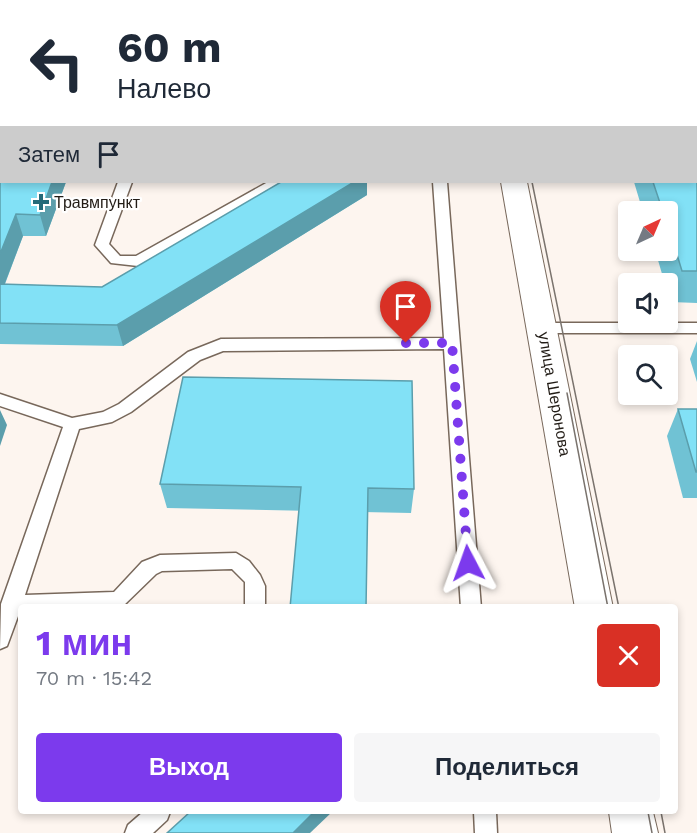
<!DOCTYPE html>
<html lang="ru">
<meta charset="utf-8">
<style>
:root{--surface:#fff;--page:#f6f6f7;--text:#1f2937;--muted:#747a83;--accent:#7c3aed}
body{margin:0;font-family:"Work Sans",sans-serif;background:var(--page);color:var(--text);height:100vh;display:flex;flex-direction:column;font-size:22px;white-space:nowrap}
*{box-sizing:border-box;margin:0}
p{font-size:20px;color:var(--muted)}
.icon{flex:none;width:33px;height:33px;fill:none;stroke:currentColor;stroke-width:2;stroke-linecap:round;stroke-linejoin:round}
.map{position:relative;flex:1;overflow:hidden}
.sheet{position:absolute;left:18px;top:604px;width:660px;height:210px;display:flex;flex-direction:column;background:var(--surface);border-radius:6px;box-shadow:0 3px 9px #0003}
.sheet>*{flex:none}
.top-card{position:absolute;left:0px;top:0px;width:698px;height:183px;box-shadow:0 3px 9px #0003;background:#fff;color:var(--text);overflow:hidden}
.needle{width:39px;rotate:44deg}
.fabs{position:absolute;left:618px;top:201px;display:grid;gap:12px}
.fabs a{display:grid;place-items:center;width:60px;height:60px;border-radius:6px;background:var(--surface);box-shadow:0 3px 9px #0003;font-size:30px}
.pin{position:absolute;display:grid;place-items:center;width:51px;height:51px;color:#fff;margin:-62px -26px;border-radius:50% 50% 50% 0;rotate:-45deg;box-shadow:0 0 6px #0007}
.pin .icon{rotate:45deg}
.me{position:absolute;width:66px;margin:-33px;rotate:356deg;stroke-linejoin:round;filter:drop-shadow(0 0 4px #0008)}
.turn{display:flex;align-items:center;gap:21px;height:126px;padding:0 18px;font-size:27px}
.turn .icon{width:78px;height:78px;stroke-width:2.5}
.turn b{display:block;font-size:42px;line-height:51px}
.then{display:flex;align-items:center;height:57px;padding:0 18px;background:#0003;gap:12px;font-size:22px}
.round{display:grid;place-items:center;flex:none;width:63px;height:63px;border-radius:6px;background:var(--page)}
.overview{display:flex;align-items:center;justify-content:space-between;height:102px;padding:0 18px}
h1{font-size:36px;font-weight:700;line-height:45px;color:var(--accent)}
.button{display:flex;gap:12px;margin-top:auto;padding:12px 18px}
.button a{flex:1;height:69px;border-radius:6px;background:var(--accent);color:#fff;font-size:24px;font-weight:700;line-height:69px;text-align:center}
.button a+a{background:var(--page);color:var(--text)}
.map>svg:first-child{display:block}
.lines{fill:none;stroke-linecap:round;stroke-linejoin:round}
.lane-casing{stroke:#78685b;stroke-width:3}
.secondary-casing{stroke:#78685b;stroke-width:2}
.primary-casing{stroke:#78685b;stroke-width:2}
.lane{fill:#fff;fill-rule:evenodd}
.secondary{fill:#fff;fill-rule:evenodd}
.primary{fill:#fff;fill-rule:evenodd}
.tram{stroke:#7a736d;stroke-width:1.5}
.wall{fill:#70c2d4}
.shaded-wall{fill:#5b9eac}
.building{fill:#82e1f6;stroke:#5b9eac;stroke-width:1.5}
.route{stroke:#7c3aed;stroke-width:10;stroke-dasharray:0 18}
.poi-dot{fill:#246a79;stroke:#fff;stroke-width:2}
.labels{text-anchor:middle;stroke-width:4.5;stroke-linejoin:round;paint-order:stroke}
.poi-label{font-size:16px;fill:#221c16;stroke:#fff;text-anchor:start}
.street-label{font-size:16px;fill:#221c16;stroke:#fff}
</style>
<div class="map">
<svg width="697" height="833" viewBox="0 0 697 833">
<rect width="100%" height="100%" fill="#fdf5ef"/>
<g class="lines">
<!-- lane casing -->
<g class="lane-casing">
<g id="lane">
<polygon points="195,0 205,0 194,2"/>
<rect x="421" y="0" width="10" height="2"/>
<rect x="696" y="66" width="1" height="6"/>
<rect x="696" y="117" width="1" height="8"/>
<rect x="696" y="158" width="1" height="9"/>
<polygon points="118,182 132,182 109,244 120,256 136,256 268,182 284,182 138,266 111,263 95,245"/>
<polygon points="433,182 447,182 481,608 461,608 444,349 223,351 200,360 131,412 112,422 79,429 25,595 114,592 142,562 160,555 236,553 249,561 260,575 265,586 265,608 245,608 245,582 232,569 162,571 156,574 121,608 21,608 7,646 0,649 1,604 63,427 0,406 0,394 72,418 103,412 119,404 188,352 221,339 444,338"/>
<polygon points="543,323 697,323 697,333 543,333 538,332 535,328 538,324"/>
<polygon points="143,812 170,812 167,820 153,833 125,833 128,825"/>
<polygon points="474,812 496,812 497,833 475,833"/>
</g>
</g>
<!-- secondary casing -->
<g class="secondary-casing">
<g id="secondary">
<rect x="471" y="0" width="20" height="2"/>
<polygon points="501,182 527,182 613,608 575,608"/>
<polygon points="609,812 653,812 658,833 612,833"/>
</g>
</g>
<!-- primary casing -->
<g class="primary-casing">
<g id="primary">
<polygon points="5,0 25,0 4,2"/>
<polygon points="0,22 2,22 0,37"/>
</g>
</g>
<!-- lane -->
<use href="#lane" class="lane"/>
<!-- secondary -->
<use href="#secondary" class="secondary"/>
<!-- primary -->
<use href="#primary" class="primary"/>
<!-- tram -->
<g class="tram">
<polyline points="532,182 619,608"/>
<polyline points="567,393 608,608"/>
<polyline points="648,812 652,833"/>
<polyline points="661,812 665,833"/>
</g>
</g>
<!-- wall -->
<g class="wall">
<polygon points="0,133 2,182 66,182 46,236 23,236 5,284 102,287 281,182 367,182 367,195 123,346 0,344"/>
<polygon points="697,165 697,303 671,302 668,292 668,284 665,284 655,250 668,250 668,212 643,212 634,182 696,182"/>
<polygon points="697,341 697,382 690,359"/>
<polygon points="678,409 697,409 697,498 683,498 667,436"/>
<polygon points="160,484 414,489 411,513 167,508"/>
</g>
<!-- shaded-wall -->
<g class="shaded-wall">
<polygon points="52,182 66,182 46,236 40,215"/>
<polygon points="354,182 367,182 367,195 123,346 117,325"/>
<polygon points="16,214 23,236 0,296 0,254"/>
<polygon points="0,410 7,425 0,446"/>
<polygon points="314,812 332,812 310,833 293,833"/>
</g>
<!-- building -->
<g class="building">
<polygon points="2,130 2,182 52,182 40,215 16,214 0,254 0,133"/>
<polygon points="696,163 697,165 697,271 682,271 668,225 668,212 663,212 653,182 696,182"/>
<polygon points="281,182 354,182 117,325 0,323 0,284 102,287"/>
<polygon points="183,377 412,381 414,489 368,488 366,608 290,608 301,487 160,484"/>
<polygon points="678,409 697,409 697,472 696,472"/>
<polygon points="190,812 314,812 293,833 167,833"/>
</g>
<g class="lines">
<!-- route -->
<polyline class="route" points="406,343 452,343 468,563"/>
</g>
<!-- markers -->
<path class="poi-dot" d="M38 193h6v6h6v6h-6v6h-6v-6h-6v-6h6z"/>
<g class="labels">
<!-- poi labels -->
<g class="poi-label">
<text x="54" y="208">Травмпункт</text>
</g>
<!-- street labels -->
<g class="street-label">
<text transform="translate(555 394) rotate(80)" y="6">улица Шеронова</text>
</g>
</g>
</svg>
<div class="fabs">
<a><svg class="needle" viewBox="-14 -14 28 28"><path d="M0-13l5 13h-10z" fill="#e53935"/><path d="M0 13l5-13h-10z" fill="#747a83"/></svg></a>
<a><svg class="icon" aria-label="sound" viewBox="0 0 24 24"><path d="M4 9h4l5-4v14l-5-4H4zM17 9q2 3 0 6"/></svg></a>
<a><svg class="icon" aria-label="search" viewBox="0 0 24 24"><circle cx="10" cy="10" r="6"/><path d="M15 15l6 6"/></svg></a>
</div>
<div class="pin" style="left:406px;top:343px;background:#d93025"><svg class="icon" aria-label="arrive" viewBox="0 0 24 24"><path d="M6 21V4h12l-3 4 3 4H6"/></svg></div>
<svg class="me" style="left:468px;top:563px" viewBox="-20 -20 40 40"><path d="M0-17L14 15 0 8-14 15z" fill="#7c3aed" stroke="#fff" stroke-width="4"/></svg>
<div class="top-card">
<div class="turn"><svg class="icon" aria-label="left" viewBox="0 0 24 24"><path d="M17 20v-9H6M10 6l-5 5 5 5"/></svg><div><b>60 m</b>Налево</div></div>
<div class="then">Затем<svg class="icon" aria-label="arrive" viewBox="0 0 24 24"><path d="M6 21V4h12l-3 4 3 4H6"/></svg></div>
</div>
<section class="sheet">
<div class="overview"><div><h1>1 мин</h1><p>70 m · 15:42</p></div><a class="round" style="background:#d93025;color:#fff"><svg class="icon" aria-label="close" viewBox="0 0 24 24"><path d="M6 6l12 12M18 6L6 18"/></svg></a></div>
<div class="button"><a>Выход</a><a>Поделиться</a></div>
</section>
</div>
